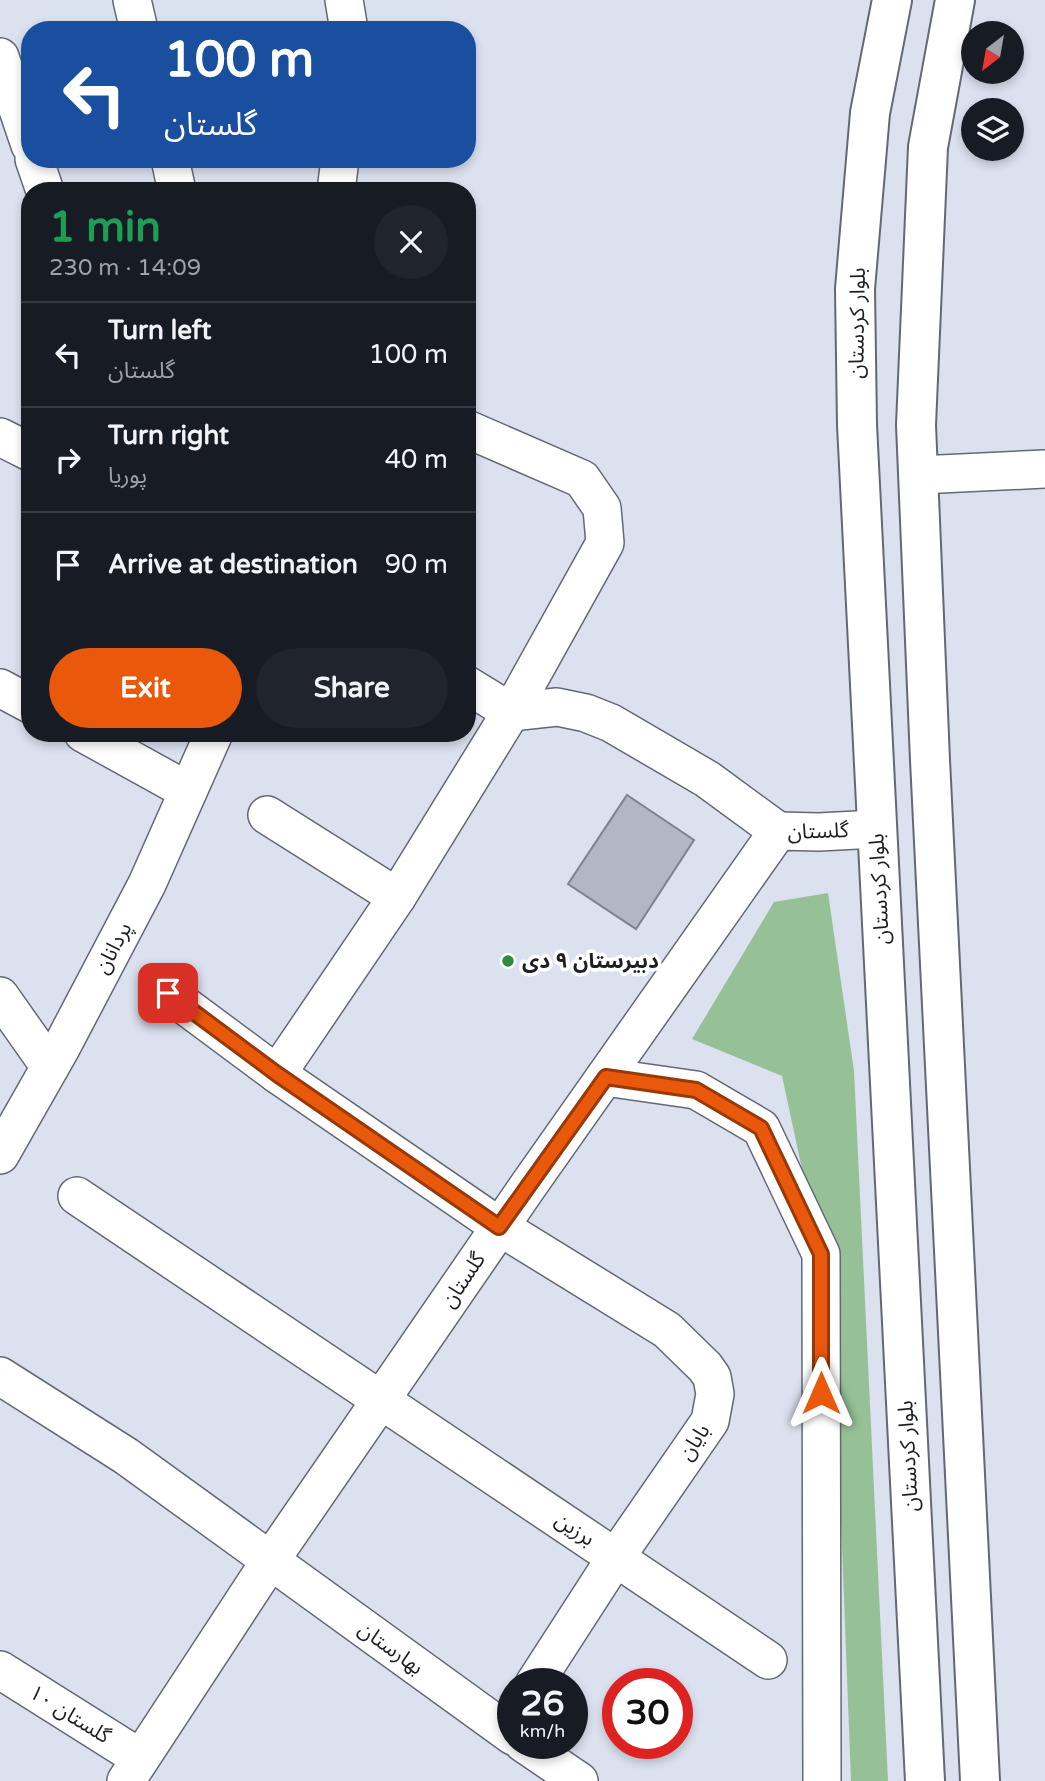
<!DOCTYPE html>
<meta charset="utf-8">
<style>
:root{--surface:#171b24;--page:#20242c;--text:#f1f3f6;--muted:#9ea1a6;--line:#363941;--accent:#ea580c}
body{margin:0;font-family:"Varela Round","Noto Sans Arabic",sans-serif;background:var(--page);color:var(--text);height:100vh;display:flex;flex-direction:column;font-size:26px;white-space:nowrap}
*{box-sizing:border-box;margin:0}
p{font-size:23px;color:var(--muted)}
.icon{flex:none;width:38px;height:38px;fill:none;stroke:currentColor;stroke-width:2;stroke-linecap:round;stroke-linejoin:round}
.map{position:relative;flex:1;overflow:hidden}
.details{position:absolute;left:21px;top:182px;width:455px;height:560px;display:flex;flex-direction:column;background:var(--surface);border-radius:28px;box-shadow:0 4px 10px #0003}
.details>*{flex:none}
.banner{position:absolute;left:21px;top:21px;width:455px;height:147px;border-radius:28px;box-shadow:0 4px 10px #0003;background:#1a4fa0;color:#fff;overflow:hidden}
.needle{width:46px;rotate:211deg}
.tools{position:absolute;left:961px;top:21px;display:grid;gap:14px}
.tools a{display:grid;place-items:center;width:63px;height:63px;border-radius:50%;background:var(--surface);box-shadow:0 4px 10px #0003;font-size:35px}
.speed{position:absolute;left:497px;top:1668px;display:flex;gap:14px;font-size:35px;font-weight:700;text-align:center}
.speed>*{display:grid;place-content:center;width:91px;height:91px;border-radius:50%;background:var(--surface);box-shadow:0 4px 10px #0003;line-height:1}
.speed small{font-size:18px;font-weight:400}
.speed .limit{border:10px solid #d22;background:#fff;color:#111}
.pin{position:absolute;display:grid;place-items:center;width:60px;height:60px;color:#fff;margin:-30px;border-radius:14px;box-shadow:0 4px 10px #0006}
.me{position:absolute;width:77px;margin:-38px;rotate:0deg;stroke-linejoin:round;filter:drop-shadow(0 0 5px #0008)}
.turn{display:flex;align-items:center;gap:24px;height:147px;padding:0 28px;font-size:32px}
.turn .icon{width:91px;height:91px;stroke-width:2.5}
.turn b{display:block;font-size:49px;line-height:60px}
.round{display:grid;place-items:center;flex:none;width:74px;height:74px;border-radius:37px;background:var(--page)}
.headline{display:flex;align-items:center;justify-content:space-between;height:119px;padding:0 28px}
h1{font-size:42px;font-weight:700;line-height:52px;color:#1e9e55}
.button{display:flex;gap:14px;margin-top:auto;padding:14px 28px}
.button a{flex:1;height:80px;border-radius:42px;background:var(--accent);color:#fff;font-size:28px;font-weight:700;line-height:80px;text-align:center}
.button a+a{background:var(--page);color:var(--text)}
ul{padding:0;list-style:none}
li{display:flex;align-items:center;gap:21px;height:105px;padding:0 28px;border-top:2px solid var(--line)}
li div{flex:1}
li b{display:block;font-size:26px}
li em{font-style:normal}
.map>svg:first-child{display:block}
.green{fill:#96c197}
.building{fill:#b1b7c4;stroke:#7c828e;stroke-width:2}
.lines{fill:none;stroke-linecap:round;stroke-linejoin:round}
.minor-casing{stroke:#636874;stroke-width:40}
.major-casing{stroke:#636874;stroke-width:42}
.minor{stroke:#fff;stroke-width:37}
.major{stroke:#fff;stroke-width:38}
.route-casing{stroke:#983908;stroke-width:18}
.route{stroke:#ea580c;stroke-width:12}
.poi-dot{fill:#308b3c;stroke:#fff;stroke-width:2.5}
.labels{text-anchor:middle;stroke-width:7;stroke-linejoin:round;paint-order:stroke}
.street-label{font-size:21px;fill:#1d1f24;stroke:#fff}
.poi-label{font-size:21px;font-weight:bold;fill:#1d1f24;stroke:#fff;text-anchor:start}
</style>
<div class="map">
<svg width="1045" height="1781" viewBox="0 0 1045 1781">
<rect width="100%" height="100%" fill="#dbe1ef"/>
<!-- green -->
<polygon class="green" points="828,893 854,1071 888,1781 851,1781 833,1313 782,1076 692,1039 774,902"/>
<!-- building -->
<polygon class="building" points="627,795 694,840 636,929 568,884"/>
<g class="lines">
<!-- minor casing -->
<g class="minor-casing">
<g id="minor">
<polyline points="132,0 139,30"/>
<polyline points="344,0 349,30"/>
<polyline points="0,57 30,145"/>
<polyline points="34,159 45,191"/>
<polyline points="170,159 177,191"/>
<polyline points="336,191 340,159"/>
<polyline points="0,437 30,452"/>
<polyline points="919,475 1045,469"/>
<polyline points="467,685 511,712 557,707 586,713 611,723 707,779 778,831"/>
<polyline points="0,688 30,704"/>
<polyline points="83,733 188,791"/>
<polyline points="267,815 397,897"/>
<polyline points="168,993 277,1074 500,1227 667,1330 705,1367 712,1377 715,1394 710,1421 616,1557 534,1684"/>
<polyline points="0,996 50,1067"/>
<polyline points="277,1074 397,897 511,712 605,543 602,508 582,479 467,429"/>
<polyline points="605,1077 696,1090 761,1128 821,1254 822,1781"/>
<polyline points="0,1155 62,1046 147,884 214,733"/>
<polyline points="77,1196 768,1660"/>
<polyline points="0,1376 126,1456 513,1736"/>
<polyline points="0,1670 140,1758"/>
<polyline points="523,1743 579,1781"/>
<polyline points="126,1781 270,1561 528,1186 778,831 819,832 876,829"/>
</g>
</g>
<!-- major casing -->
<g class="major-casing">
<g id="major">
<polyline points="892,0 870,113 855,289 857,425 925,1781"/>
<polyline points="955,0 928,147 916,425 930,760 980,1781"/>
</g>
</g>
<!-- minor -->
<use href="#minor" class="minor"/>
<!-- major -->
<use href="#major" class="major"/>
</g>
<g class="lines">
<!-- route casing -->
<g class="route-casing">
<polyline id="route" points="168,993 277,1074 499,1227 606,1077 696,1090 761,1128 821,1254 821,1393"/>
</g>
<!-- route -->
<use href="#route" class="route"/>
</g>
<!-- markers -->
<circle class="poi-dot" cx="508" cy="961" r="7"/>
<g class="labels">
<!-- street labels -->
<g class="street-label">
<text transform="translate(857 323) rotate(-89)" y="7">بلوار کردستان</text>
<text transform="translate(818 831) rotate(-2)" y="7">گلستان</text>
<text transform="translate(879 889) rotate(-93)" y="7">بلوار کردستان</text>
<text transform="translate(113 948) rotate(-62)" y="7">پردانان</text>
<text transform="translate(463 1280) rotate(-56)" y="7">گلستان</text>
<text transform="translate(694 1442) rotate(-57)" y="7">بایان</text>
<text transform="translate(908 1456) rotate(-93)" y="7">بلوار کردستان</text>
<text transform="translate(575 1529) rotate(34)" y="7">برزین</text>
<text transform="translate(391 1648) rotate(36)" y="7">بهارستان</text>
<text transform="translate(70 1714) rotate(32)" y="7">گلستان ۱۰</text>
</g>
<!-- poi labels -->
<g class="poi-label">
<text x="522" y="968">دبیرستان ۹ دی</text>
</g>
</g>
</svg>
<div class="tools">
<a><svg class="needle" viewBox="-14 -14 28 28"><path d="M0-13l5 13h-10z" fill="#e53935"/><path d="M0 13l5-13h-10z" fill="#9ea1a6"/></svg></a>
<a><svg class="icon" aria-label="layers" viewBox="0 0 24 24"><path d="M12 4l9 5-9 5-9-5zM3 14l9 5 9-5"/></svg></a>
</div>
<div class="speed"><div>26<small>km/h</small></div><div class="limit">30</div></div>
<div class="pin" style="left:168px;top:993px;background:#d93025"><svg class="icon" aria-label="arrive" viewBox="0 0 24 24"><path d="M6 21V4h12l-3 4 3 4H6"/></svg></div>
<svg class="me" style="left:821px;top:1393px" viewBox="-20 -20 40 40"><path d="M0-17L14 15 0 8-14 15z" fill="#ea580c" stroke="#fff" stroke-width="4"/></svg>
<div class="banner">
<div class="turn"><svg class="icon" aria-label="left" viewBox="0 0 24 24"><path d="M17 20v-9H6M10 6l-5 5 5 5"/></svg><div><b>100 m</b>گلستان</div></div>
</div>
<section class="details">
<div class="headline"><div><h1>1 min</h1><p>230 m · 14:09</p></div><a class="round"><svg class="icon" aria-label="close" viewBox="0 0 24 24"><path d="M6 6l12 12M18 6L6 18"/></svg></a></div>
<ul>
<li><svg class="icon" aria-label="left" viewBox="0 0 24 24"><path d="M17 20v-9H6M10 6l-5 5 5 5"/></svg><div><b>Turn left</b><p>گلستان</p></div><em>100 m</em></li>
<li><svg class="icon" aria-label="right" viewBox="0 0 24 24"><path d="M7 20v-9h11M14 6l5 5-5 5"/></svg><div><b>Turn right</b><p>پوریا</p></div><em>40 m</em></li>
<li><svg class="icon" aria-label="arrive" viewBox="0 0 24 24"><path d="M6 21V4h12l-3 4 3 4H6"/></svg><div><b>Arrive at destination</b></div><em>90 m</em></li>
</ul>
<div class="button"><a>Exit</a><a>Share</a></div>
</section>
</div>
